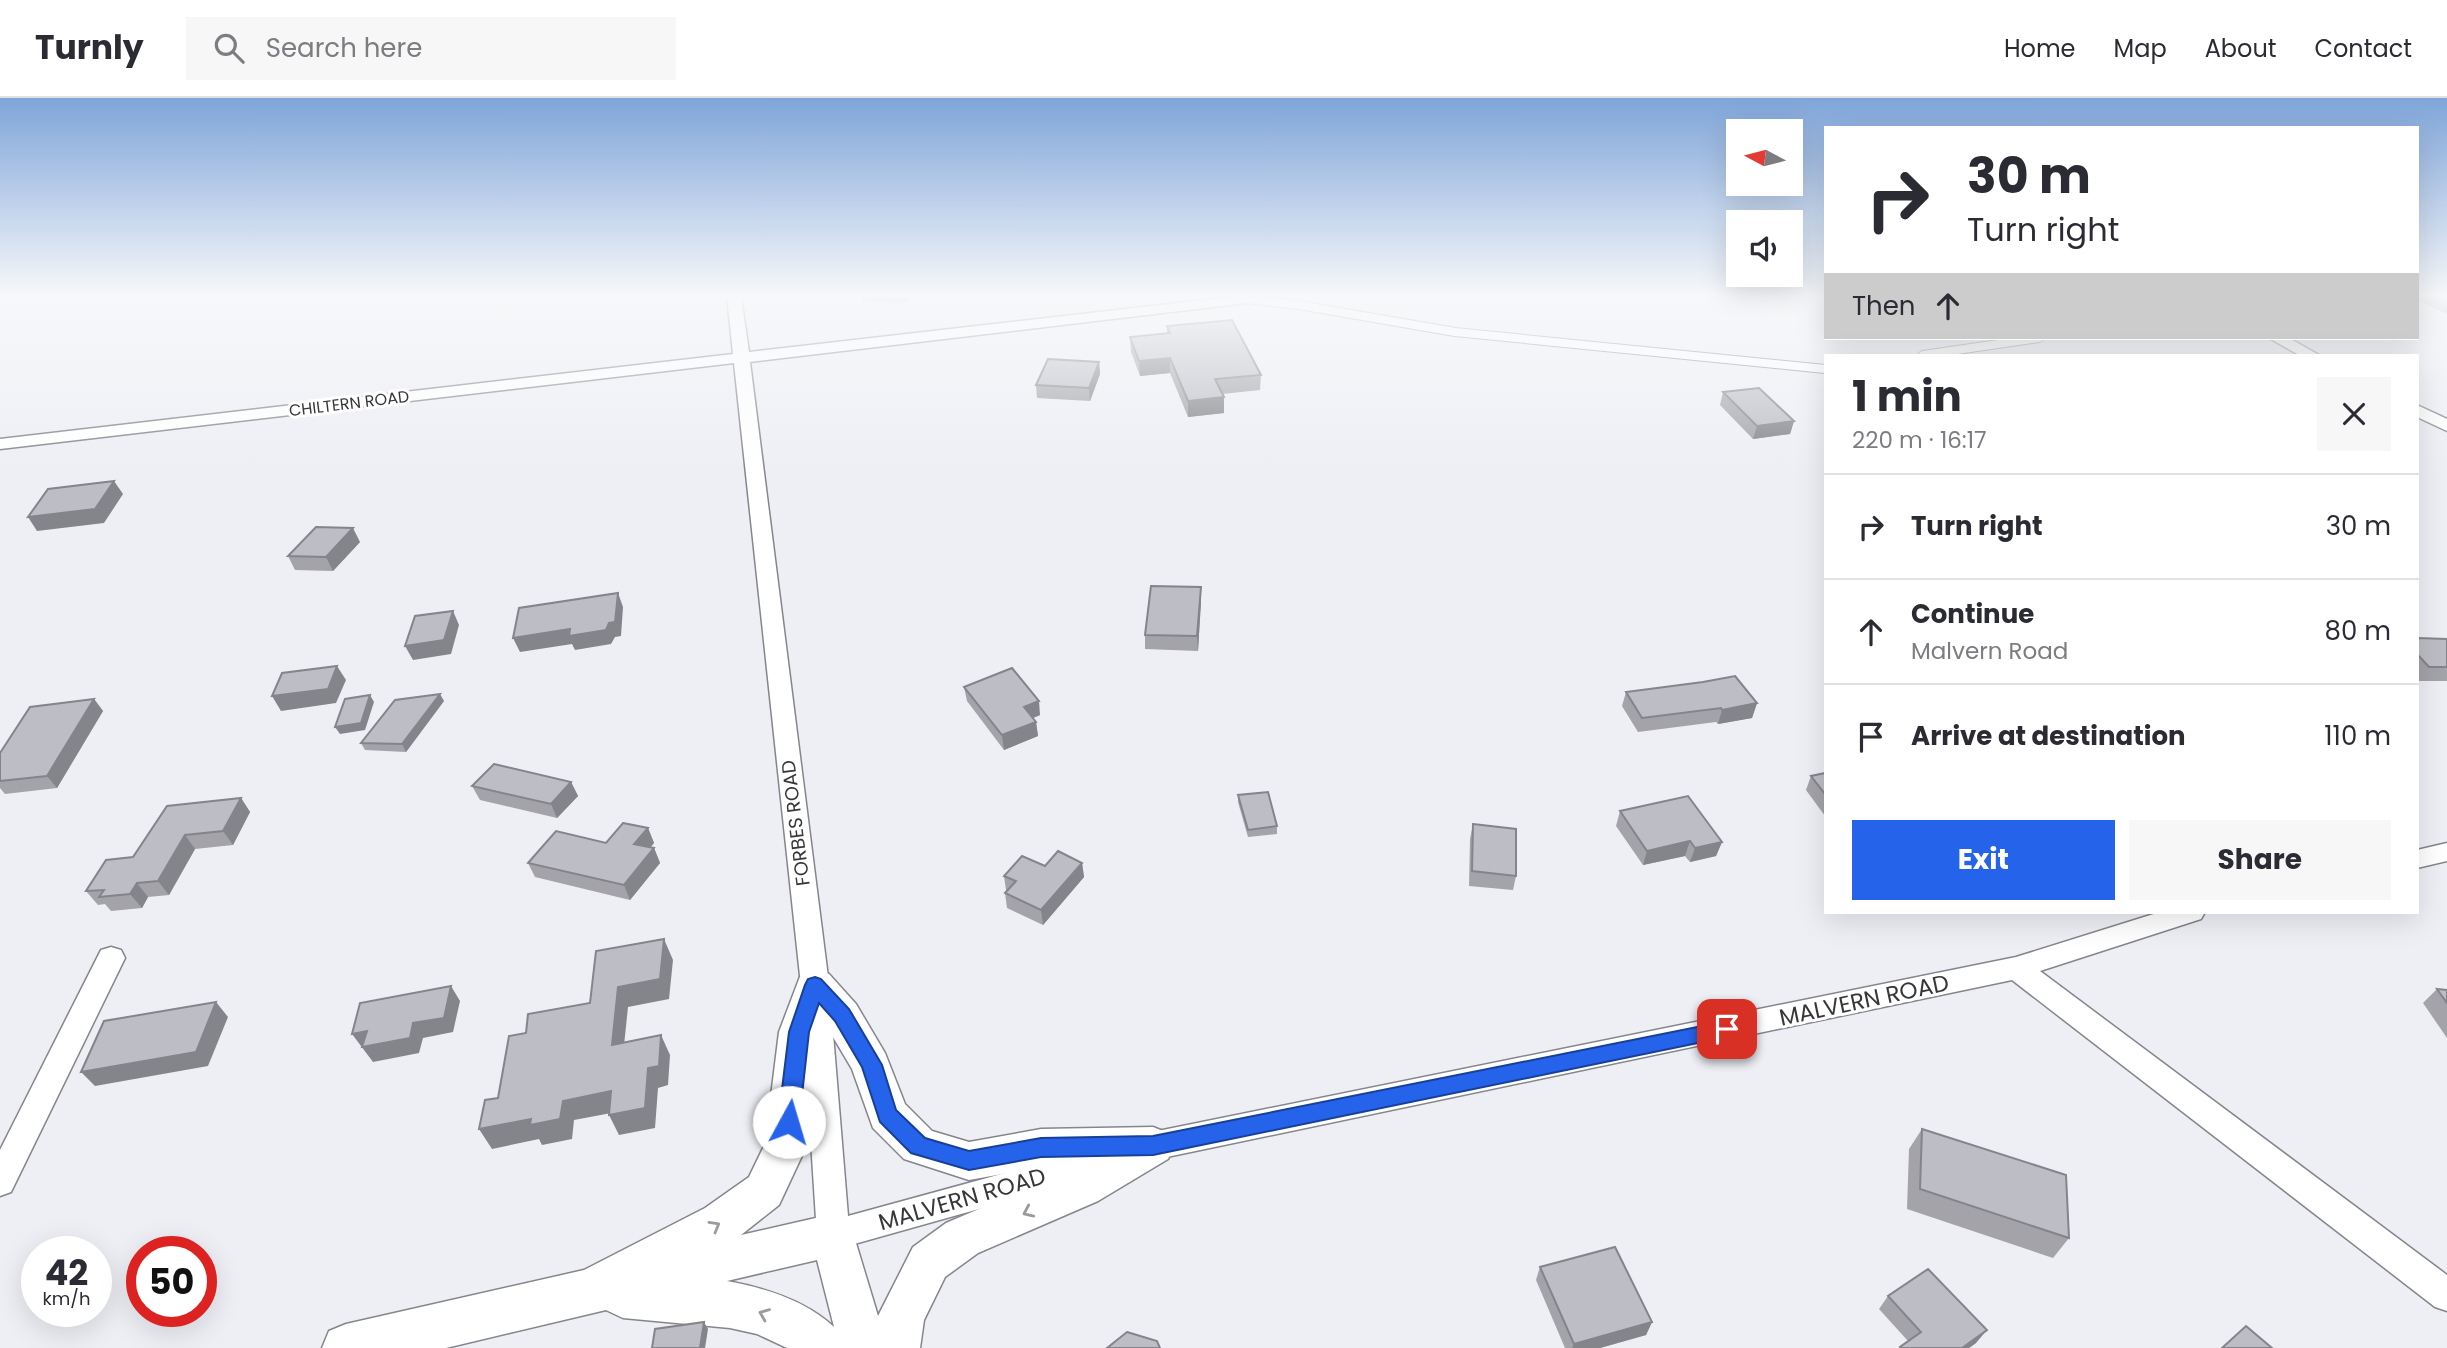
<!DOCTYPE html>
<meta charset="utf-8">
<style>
:root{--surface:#fff;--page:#f7f7f7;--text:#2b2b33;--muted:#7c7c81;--line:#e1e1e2;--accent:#2563eb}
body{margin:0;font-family:Poppins,sans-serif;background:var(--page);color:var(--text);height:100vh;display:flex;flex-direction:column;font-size:26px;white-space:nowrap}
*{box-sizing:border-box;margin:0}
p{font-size:23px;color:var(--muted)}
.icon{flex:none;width:38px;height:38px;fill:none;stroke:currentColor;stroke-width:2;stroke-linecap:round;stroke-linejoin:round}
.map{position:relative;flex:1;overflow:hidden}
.sheet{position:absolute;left:1824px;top:256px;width:595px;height:560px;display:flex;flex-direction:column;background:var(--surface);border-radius:0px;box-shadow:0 7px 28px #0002}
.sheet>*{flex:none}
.guide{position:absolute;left:1824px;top:28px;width:595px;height:214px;border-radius:0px;box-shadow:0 7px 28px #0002;background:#fff;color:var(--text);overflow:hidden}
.needle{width:46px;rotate:277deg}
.tools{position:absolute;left:1726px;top:21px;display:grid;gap:14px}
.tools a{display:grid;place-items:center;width:77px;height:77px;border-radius:0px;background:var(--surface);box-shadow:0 7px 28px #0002;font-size:35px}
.speed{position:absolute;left:21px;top:1138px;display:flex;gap:14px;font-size:35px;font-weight:700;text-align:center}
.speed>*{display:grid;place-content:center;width:91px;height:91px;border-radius:50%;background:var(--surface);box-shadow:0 7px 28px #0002;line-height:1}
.speed small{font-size:18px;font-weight:400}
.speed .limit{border:10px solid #d22;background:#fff;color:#111}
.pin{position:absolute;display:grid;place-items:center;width:60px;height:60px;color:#fff;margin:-30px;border-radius:14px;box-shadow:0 4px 10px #0006}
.me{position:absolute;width:77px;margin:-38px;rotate:6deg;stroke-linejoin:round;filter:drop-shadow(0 0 5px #0008)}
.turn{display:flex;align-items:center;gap:24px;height:147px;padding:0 28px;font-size:32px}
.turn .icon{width:91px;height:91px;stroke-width:2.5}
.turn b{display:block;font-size:49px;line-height:60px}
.then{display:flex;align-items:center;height:66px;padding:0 28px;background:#0003;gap:14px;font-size:26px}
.round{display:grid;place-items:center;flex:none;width:74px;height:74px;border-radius:0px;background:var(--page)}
.headline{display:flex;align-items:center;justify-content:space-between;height:119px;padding:0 28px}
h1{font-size:42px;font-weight:700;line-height:52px}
.action{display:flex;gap:14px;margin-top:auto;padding:14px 28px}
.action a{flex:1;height:80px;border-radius:0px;background:var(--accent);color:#fff;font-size:28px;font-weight:700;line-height:80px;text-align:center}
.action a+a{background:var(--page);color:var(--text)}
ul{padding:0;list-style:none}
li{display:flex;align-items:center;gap:21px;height:105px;padding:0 28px;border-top:2px solid var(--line)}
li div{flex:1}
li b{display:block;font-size:26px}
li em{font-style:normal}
header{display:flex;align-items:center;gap:42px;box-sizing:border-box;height:98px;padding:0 35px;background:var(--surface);border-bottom:2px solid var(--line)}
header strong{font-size:33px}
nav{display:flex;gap:38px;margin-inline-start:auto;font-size:24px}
.search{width:490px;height:63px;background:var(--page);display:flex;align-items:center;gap:18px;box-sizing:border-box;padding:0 24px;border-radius:0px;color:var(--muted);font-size:26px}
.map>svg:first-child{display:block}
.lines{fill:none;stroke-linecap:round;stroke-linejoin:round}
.lane-casing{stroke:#84868c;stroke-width:10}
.street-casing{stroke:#84868c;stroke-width:3}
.secondary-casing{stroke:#84868c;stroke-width:3}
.lane{stroke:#fff;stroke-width:8}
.street{fill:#fff;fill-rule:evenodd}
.secondary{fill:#fff;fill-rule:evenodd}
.wall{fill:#a3a3a9}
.shaded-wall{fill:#84858a}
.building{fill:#bdbec5;stroke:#84858a;stroke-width:2}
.oneway{stroke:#9b9b9c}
.route{fill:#2563eb;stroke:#184099;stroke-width:2}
.labels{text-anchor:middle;stroke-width:6;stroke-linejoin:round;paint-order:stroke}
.far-street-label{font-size:16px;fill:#37373a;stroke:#fff}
.street-label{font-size:19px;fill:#37373a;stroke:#fff}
.near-street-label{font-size:23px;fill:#37373a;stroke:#fff}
</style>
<header>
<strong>Turnly</strong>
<div class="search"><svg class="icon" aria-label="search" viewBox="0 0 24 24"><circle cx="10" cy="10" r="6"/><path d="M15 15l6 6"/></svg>Search here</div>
<nav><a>Home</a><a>Map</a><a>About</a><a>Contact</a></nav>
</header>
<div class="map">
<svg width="2447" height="1250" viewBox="0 0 2447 1250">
<rect width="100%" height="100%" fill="#edeff5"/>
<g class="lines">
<!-- lane casing -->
<g class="lane-casing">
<g id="lane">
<polyline points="1247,201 1299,207 1455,234 1825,271"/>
<polyline points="1923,257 2039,240"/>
</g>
</g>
<!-- street casing -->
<g class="street-casing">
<g id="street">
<polygon points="727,198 741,198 749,254 1239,198 1251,198 1254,201 1247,205 750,264 829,887 848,1118 1107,1047 1118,1051 1122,1061 1118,1071 1107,1075 833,1152 822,1148 817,1137 801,887 734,265 0,351 0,341 733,256"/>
<polygon points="2269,240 2289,240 2319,257 2299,257"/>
<polygon points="2417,307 2447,321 2447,333 2417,319"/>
<polygon points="2447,745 2447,763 2417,770 2417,752"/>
<polygon points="2160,814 2205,814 2201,821 2040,873 2447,1177 2447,1213 2435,1209 2012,882 1143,1064 1132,1060 1128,1050 1132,1040 1143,1036 2016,859"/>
<polygon points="111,849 121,852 125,860 11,1094 0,1098 0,1052 101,852"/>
</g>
</g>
<!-- secondary casing -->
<g class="secondary-casing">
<path id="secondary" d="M815,871l14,5 27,30 29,49 20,51 27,27 37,11 72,-13 112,-2 15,6 6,13 -6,13 -70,42 -120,52 -33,24 -21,43 -4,28h-133l-30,-14 -27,-6 -107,-10 -17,-8 -160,38h-124l7,-17 17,-7 238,-54 121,-62 44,-31 16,-33 14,-112 22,-58zM823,922l29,49 21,59 31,31 65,21 72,-13 38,-1 -133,57 -33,24 -35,69 -29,-96 -16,-6 -92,21 38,-30 28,-60 12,-113zM817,1162l17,67c-29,-27 -69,-39 -107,-46z"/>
</g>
<!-- lane -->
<use href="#lane" class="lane"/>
<!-- street -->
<use href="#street" class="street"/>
<!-- secondary -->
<use href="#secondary" class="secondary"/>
</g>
<!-- wall -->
<g class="wall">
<polygon points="861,198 910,198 906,205 862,204"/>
<polygon points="2417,198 2447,198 2447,216 2417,202"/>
<polygon points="1167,228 1261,277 1260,292 1222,296 1224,315 1188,319 1170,275 1140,278 1131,254 1130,239 1167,235"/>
<polygon points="1099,264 1100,276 1090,303 1037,300 1036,287"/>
<polygon points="1723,294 1794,323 1790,336 1753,341 1720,307"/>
<polygon points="360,444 333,473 295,472 288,458"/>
<polygon points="1201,503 1198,553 1145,551 1145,537"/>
<polygon points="2417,540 2447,541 2447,583 2418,583 2417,581"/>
<polygon points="964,589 1040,617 1033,620 1036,624 1038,638 1004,652 967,603"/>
<polygon points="1626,594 1757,605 1752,620 1718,626 1716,624 1638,634 1622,608"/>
<polygon points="94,601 103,613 57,690 5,696 0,690 0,655"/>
<polygon points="444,603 406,654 365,652 361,645"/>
<polygon points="1825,675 1825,718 1806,692 1811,678"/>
<polygon points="571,684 578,698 557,720 480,702 472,688"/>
<polygon points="1238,697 1277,728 1277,736 1248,739 1238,704"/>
<polygon points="241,700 250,714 233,747 195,751 169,797 148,799 142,810 111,813 105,806 98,807 86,793 133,759"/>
<polygon points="1620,713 1722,744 1716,758 1690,764 1685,758 1643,767 1616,728"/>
<polygon points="1473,726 1516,778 1513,792 1469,788 1470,741"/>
<polygon points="648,730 654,745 650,749 654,750 660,765 630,802 535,779 528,765 606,745"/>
<polygon points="1082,765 1084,779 1043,827 1007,810 1005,795 1007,793 1006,792 1004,778 1045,768"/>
<polygon points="2437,891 2447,892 2447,940 2423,905"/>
<polygon points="1922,1031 2069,1140 2053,1160 1907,1111 1909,1051"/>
<polygon points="1540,1169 1652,1224 1646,1237 1600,1250 1565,1250 1536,1182"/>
<polygon points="1888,1198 1976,1245 1969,1250 1899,1250 1908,1243 1879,1211"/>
</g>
<!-- shaded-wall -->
<g class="shaded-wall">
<polygon points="905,198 910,198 906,205"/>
<polygon points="1170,260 1170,275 1140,278 1139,263"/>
<polygon points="1099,264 1100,276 1090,303 1089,290"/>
<polygon points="1224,299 1224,315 1188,319 1188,303"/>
<polygon points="1794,323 1790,336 1753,341 1757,328"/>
<polygon points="114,383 123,396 104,425 37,433 28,419"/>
<polygon points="353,430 360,444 333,473 326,459"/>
<polygon points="1201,489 1201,503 1198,553 1197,538"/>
<polygon points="618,495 623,509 621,538 615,539 611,546 575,552 572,546 520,554 513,540"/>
<polygon points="453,513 459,527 451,556 413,562 405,548"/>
<polygon points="337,568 346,582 336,605 281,613 272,598"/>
<polygon points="440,596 444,603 406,654 402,646"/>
<polygon points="370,597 374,604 365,632 340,636 335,629"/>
<polygon points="94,601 103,613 57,690 47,678"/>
<polygon points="1039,603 1040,617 1026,623 1024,609"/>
<polygon points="1757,605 1752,620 1718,626 1722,612"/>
<polygon points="1036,624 1038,638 1004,652 1002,637"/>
<polygon points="571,684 578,698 557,720 551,706"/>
<polygon points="241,700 250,714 233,747 223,733"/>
<polygon points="648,730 654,745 641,761 634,746"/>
<polygon points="185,737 195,751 169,797 158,783"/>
<polygon points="1690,743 1685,758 1643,767 1647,753"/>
<polygon points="1722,744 1716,758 1690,764 1695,750"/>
<polygon points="654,750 660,765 630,802 624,787"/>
<polygon points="1082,765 1084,779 1043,827 1041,812"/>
<polygon points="137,785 148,799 142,810 130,796"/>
<polygon points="664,841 673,862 669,901 628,909 622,967 612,947 618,889"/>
<polygon points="451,888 460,903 453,934 423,940 419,955 373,964 352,936 413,925"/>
<polygon points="216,904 228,919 208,968 95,988 81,974"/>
<polygon points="661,937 670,957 668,987 658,990 655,1030 619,1037 609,1017 648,970"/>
<polygon points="611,993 622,1013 574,1022 572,1041 542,1047 539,1041 492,1051 479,1031 563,1003"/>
<polygon points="704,1224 708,1231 705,1250 700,1250"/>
<polygon points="1652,1224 1646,1237 1600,1250 1572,1250 1574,1246"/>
<polygon points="1987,1232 1976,1245 1969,1250 1962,1250"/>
</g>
<!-- building -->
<g class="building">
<polygon points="1232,222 1261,277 1215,281 1224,299 1188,303 1170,260 1139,263 1130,239 1170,235 1167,228"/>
<polygon points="1048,261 1099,264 1089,290 1036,287"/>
<polygon points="1759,290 1794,323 1757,328 1723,294"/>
<polygon points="114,383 95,411 28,419 48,391"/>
<polygon points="316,429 353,430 326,459 288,458"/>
<polygon points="1151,488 1201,489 1197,538 1145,537"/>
<polygon points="618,495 615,524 609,525 606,532 569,538 570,531 513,540 519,510"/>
<polygon points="453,513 444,542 405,548 415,518"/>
<polygon points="2417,540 2447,541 2447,569 2429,569 2417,556"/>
<polygon points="337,568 328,591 272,598 282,575"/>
<polygon points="1012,570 1039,603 1024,609 1036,624 1002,637 964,589"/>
<polygon points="1735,578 1757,605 1722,612 1721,610 1642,620 1626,594 1703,584"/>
<polygon points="440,596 402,646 361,645 395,602"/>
<polygon points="370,597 361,625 335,629 345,601"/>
<polygon points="94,601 47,678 0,683 0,655 30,609"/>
<polygon points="494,666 571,684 551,706 472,688"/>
<polygon points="1825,675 1825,696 1811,678"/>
<polygon points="1268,694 1277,728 1248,732 1238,697"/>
<polygon points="1688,698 1722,744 1695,750 1690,743 1647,753 1620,713"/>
<polygon points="241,700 223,733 185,737 158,783 137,785 130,796 99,799 104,792 86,793 106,762 133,759 167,708"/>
<polygon points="623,725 648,730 634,746 654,750 624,787 528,765 556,733 606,745"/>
<polygon points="1473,726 1516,731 1516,778 1472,773"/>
<polygon points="1058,753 1082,765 1041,812 1005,795 1016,783 1004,778 1022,758 1045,768"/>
<polygon points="664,841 660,881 618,889 612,947 661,937 659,968 648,970 645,1010 609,1017 611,993 563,1003 560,1021 530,1027 531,1021 479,1031 485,1002 498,1000 509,938 526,935 528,916 590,905 596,853"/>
<polygon points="451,888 444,920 413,925 410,940 362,949 367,933 352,936 360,905"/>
<polygon points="2437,891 2447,892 2447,905"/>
<polygon points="216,904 196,954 81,974 104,923"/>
<polygon points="1922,1031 2066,1077 2069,1140 1920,1091"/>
<polygon points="1615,1149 1652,1224 1574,1246 1540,1169"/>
<polygon points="1928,1171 1987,1232 1962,1250 1901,1250 1900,1249 1921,1234 1888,1198"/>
<polygon points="704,1224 700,1250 652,1250 655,1231"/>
<polygon points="2246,1228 2272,1250 2222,1250"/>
<polygon points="1127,1234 1157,1243 1160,1250 1107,1250"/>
</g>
<!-- one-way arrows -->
<defs><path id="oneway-chevron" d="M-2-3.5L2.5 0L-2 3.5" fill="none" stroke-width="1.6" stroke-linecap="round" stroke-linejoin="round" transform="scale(1.75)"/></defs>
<g class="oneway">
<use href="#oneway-chevron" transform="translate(1028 1114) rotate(156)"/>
<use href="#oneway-chevron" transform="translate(715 1128) rotate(-30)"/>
<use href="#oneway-chevron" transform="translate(764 1216) rotate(-158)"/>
</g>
<!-- sky -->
<linearGradient id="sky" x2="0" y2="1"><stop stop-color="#7fa5d9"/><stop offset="0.53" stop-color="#f7f8fa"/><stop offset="1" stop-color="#f7f8fa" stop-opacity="0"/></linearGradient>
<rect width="2447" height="373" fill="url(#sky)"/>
<!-- route -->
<polygon class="route" points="815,879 821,881 849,911 882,967 896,1012 925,1040 969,1053 1041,1040 1153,1038 1727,923 1734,925 1736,931 1734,937 1727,939 1153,1057 1041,1059 969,1072 911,1055 880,1024 862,969 835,923 819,905 809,934 799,1024 796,1030 789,1033 781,1030 778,1024 789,934 805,887 808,881"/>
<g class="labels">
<!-- far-street labels -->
<g class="far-street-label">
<text transform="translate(349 305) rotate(-7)" y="6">CHILTERN ROAD</text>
</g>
<!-- street labels -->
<g class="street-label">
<text transform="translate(795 725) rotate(-97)" y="7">FORBES ROAD</text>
</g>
<!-- near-street labels -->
<g class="near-street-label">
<text transform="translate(1864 902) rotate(-12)" y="8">MALVERN ROAD</text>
<text transform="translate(962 1101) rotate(-16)" y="8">MALVERN ROAD</text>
</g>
</g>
</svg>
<div class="tools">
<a><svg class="needle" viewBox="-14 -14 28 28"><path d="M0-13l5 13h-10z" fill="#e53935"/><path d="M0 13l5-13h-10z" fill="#7c7c81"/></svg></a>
<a><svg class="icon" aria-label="sound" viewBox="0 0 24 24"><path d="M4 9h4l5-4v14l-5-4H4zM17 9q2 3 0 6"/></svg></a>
</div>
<div class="speed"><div>42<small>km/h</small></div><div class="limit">50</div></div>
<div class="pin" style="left:1727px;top:931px;background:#d93025"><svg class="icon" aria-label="arrive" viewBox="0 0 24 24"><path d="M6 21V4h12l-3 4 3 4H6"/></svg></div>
<svg class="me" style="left:789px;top:1024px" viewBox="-20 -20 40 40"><circle r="19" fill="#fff"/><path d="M0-13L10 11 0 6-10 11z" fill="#2563eb"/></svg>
<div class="guide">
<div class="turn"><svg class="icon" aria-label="right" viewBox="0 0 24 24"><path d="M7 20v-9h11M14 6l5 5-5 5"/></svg><div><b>30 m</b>Turn right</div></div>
<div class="then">Then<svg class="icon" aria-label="ahead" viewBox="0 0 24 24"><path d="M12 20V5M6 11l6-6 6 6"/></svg></div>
</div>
<section class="sheet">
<div class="headline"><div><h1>1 min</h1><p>220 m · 16:17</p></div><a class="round"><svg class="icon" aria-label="close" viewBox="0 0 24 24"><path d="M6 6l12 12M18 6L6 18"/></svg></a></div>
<ul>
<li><svg class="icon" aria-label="right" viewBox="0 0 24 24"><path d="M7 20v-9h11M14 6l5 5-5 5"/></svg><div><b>Turn right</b></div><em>30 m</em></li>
<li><svg class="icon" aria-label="ahead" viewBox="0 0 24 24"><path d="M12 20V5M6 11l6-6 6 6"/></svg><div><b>Continue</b><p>Malvern Road</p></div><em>80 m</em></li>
<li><svg class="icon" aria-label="arrive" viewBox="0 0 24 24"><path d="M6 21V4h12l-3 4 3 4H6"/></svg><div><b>Arrive at destination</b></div><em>110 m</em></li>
</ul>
<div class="action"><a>Exit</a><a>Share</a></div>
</section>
</div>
